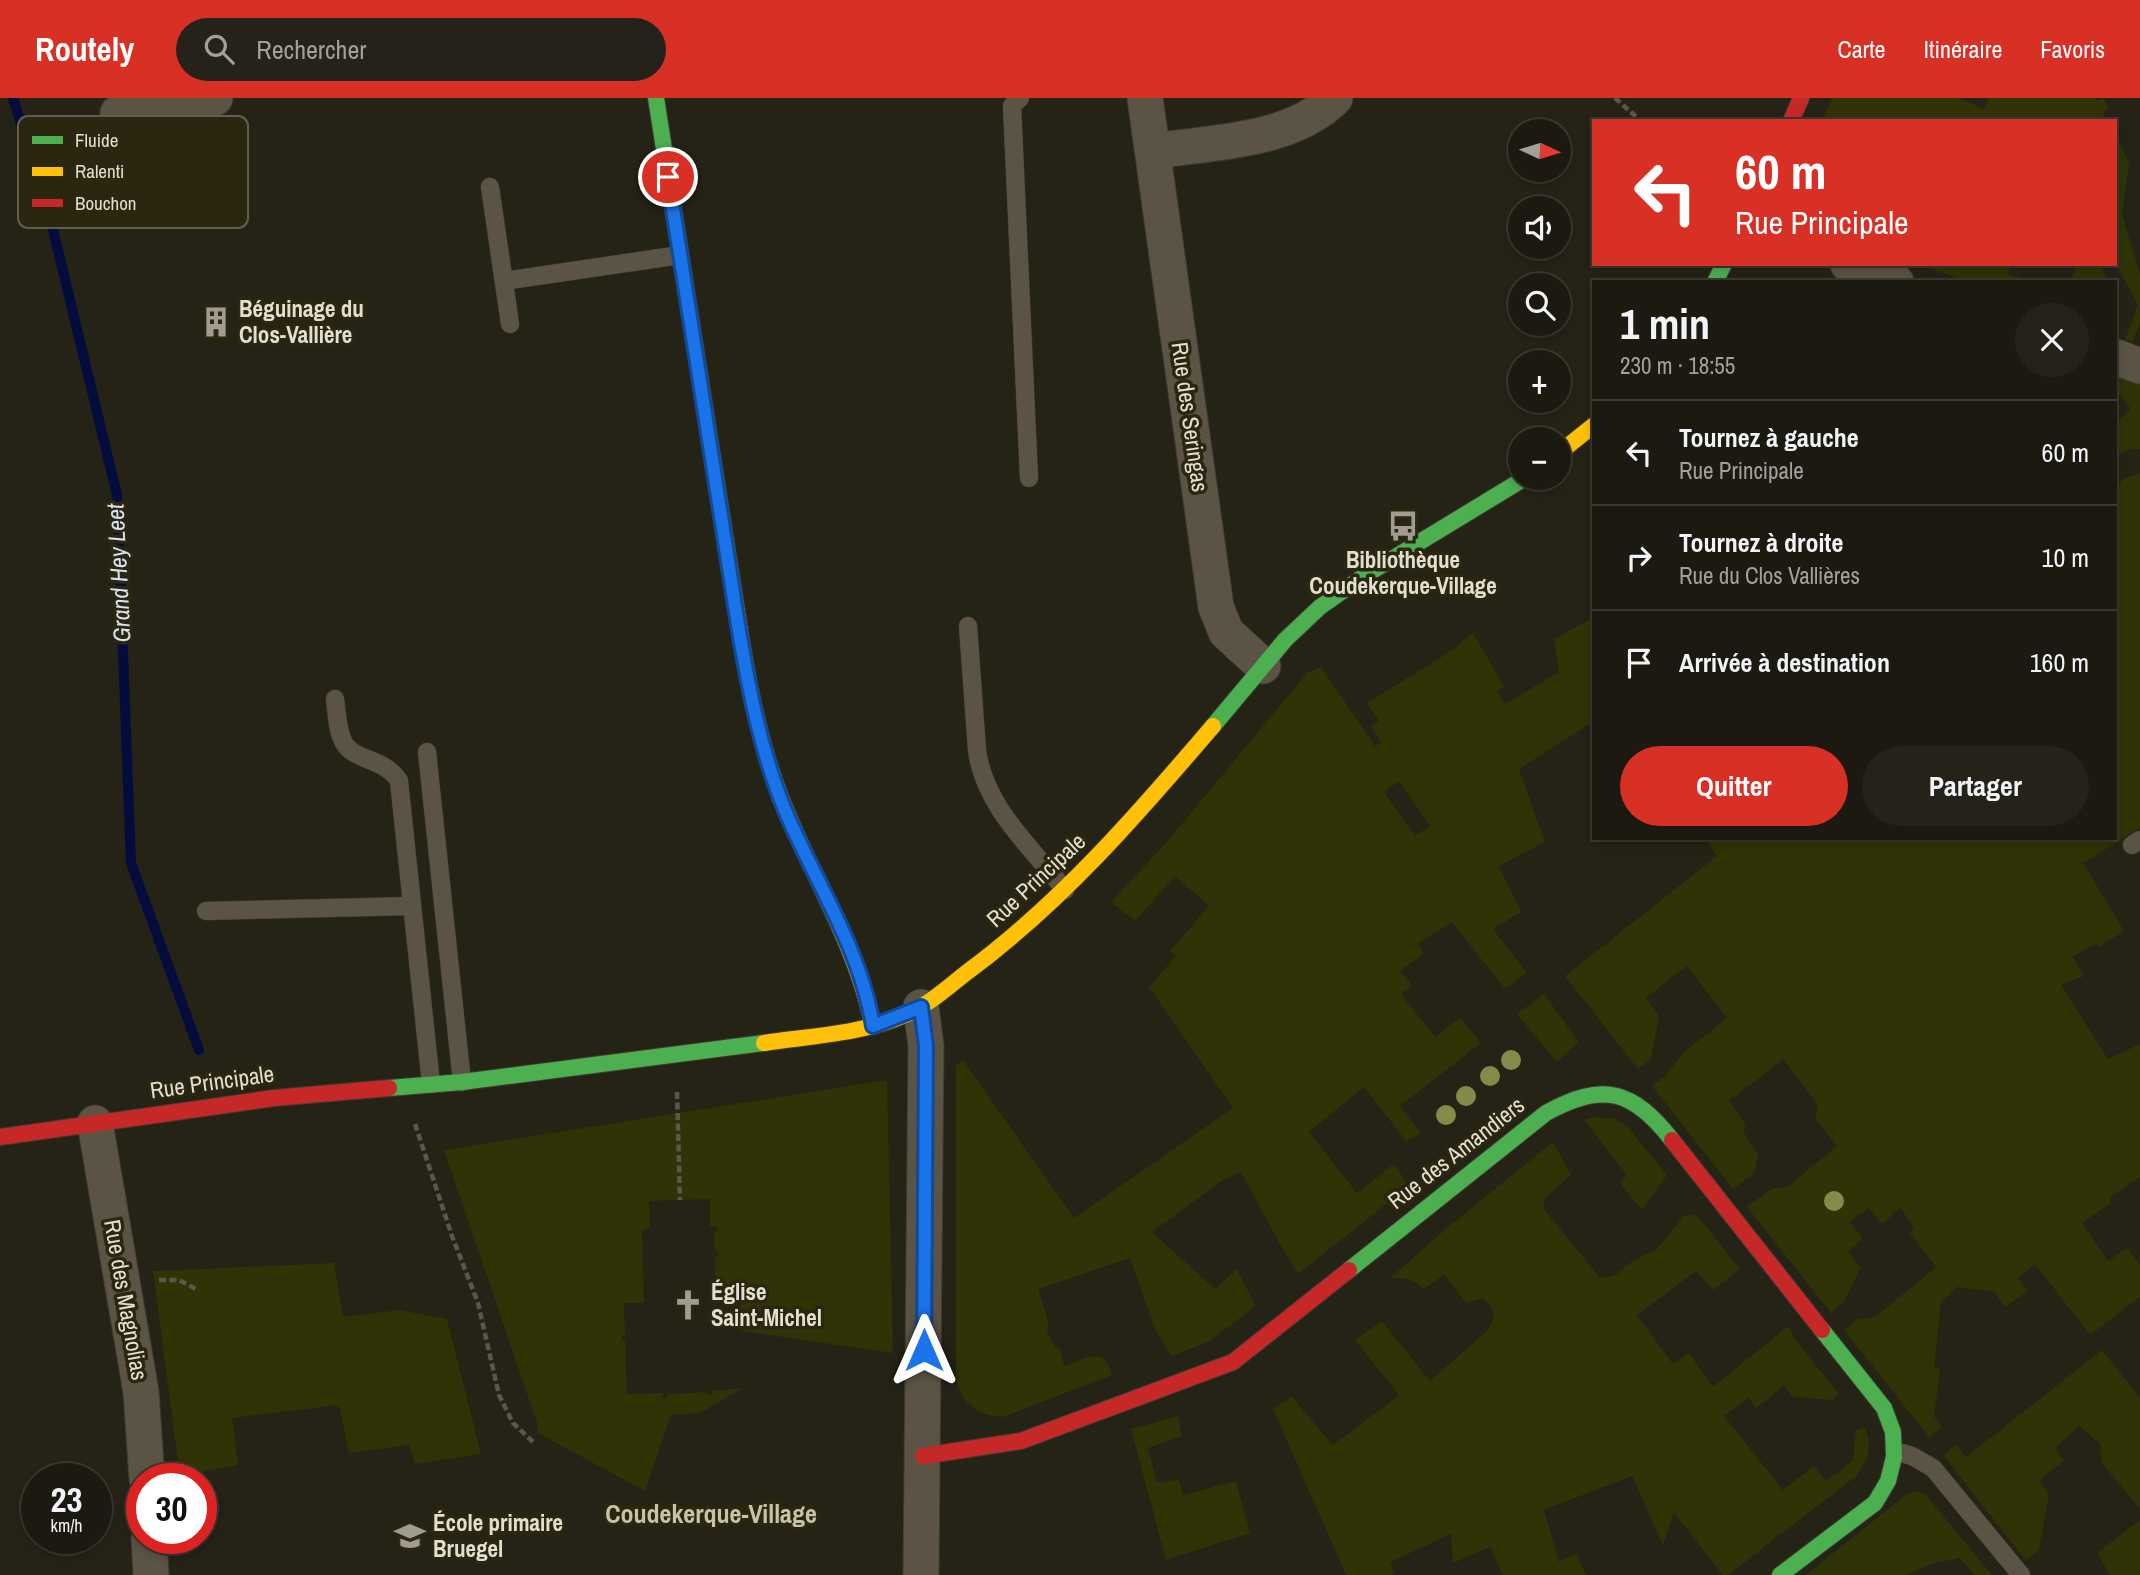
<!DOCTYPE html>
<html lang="fr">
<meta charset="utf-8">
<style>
:root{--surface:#1c1a10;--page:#252319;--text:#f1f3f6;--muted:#a0a19f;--line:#3a3830;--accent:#d93025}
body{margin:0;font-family:"Archivo Narrow",sans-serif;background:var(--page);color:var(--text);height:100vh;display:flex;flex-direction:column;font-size:26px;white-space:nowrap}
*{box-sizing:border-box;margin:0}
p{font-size:23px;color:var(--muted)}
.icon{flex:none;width:38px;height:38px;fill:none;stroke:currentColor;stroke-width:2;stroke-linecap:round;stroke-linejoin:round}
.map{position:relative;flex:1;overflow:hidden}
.side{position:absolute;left:1592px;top:182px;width:525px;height:560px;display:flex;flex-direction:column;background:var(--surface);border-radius:0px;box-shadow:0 4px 10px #0003,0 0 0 2px var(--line)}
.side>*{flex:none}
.guide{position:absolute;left:1592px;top:21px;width:525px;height:147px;border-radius:0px;box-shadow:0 4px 10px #0003,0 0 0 2px var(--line);background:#d93025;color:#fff;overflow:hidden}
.needle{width:46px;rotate:94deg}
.buttons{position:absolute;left:1508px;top:21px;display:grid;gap:14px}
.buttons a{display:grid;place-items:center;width:63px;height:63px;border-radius:50%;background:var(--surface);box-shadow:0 4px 10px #0003,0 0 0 2px var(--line);font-size:35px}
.speed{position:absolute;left:21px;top:1365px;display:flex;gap:14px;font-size:35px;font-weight:700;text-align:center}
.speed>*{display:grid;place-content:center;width:91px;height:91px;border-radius:50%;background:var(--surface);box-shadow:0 4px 10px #0003,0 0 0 2px var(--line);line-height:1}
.speed small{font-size:18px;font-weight:400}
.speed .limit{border:10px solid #d22;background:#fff;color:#111}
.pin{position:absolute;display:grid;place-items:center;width:60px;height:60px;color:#fff;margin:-30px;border:4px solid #fff;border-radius:50%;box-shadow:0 2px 7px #0007}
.me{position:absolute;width:77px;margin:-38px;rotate:0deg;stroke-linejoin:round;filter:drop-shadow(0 0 5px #0008)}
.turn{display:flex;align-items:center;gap:24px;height:147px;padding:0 28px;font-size:32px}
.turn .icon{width:91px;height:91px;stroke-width:2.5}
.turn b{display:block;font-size:49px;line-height:60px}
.round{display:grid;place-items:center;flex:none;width:74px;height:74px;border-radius:37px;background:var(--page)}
.headline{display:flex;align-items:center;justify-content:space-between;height:119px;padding:0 28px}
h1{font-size:42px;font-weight:800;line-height:52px}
.action{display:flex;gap:14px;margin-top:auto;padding:14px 28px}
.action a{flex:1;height:80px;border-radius:42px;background:var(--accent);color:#fff;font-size:28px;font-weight:800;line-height:80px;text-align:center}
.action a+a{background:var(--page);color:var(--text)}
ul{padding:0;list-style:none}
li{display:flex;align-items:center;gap:21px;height:105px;padding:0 28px;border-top:2px solid var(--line)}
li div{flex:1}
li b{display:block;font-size:26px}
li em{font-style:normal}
header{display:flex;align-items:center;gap:42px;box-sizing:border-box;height:98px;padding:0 35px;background:var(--accent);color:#fff}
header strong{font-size:33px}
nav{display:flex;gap:38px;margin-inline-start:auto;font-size:24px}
.search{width:490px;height:63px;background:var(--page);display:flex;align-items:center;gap:18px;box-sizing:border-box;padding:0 24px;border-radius:38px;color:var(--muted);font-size:26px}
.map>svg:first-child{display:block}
.green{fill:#2f3306;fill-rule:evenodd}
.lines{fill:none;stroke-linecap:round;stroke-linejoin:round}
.stream{stroke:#030c3d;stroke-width:10}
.lane-casing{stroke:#3e3c32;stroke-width:19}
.street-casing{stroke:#3e3c32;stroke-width:37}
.fast-casing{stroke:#3e3c32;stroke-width:18}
.slow-casing{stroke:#3e3c32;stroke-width:18}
.jam-casing{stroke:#3e3c32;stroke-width:18}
.path{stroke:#5c574a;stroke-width:4.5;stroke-dasharray:7 3.5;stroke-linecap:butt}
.lane{stroke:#5b5445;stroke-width:18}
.street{stroke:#5b5445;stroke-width:35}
.fast{stroke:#4caf50;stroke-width:16}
.slow{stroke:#ffc107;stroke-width:16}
.jam{stroke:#c62828;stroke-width:16}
.tree{fill:#848b4a}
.route-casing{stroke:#114b97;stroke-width:18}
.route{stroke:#1a73e8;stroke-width:12}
.labels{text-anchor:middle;stroke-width:7;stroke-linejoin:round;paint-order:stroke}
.poi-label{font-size:23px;font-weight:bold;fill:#e2dfd1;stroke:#2b2610;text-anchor:start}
.street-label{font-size:23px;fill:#e2dfd1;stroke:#2b2610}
.water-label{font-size:24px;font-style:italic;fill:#d8e2f4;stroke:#2b2610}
.quarter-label{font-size:26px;font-weight:bold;fill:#c8c2a8;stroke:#2b2610}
.key{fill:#2b2610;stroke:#625e4a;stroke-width:2}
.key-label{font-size:19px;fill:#e2dfd1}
</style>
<header>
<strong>Routely</strong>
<div class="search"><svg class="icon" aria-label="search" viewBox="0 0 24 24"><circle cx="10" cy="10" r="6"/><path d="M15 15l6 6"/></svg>Rechercher</div>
<nav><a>Carte</a><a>Itinéraire</a><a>Favoris</a></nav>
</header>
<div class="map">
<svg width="2140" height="1477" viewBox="0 0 2140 1477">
<rect width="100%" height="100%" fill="#252216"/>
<!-- green -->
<g class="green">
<polygon points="1833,0 1959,0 1984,11 1989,0 2095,0 2097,3 2103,0 2109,9 2103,14 2108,23 1821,23"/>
<polygon points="2116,35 2129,66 2122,116 2140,176 2140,225 2133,244 2125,242 2138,207 2116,166"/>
<polygon points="1916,166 2011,166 2008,176 2036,184 1969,184"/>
<polygon points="2077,166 2098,166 2105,175 2107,184 2071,184"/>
<polygon points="2116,275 2140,283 2140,351 2131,351 2116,358 2116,325 2131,311 2116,293"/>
<polygon points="2140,375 2140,730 2083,765 2124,833 2099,849 2096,845 2073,859 2084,878 2061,887 2108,961 2140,946 2140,1079 2109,1100 2111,1105 2082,1125 2108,1163 2127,1149 2140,1167 2140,1199 2090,1237 2035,1166 2018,1180 2028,1193 2005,1209 1994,1194 1957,1189 1941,1204 1934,1269 1940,1270 1934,1318 1942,1329 1929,1339 1844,1232 1857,1221 1871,1220 1885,1211 1936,1169 1910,1135 1914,1129 1900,1110 1882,1126 1869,1110 1850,1124 1863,1140 1848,1153 1861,1170 1844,1204 1831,1215 1747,1109 1773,1090 1786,1090 1837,1048 1815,1021 1818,1007 1783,961 1735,999 1731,999 1729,1003 1746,1027 1743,1033 1758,1057 1755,1074 1733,1091 1652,988 1665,978 1684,954 1727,920 1687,868 1646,900 1659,918 1651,961 1638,971 1565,878 1717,758 1705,740 2116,740 2116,389 2123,381"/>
<path d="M1594,519v104l-75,48 26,73 -46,24 22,46 -28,17 34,44 -22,16 -53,-67 -33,21 4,11 -23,17 12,14 -11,9 34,43 25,-20 21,26 -81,63 21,27 -15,8 -42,-54 -55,45 48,61 37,-29 15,22 -111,88 -21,-35 -36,-67 -18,8 -71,52 63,57 22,-20 19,37 -48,36 -37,14 -16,-27 -25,-71 -92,31 11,35 -2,7 8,16 5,3 4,16c22,-7 40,-22 48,9l-109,42c-25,-1 -42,-13 -47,-39v-312l7,-6 111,158 159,-110 -84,-121 27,-31 -6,-5 39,-45 -34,-30 -40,45 -24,-19 55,-59 141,-170 14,-6 54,79 6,-4 -10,-15 8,-6 -12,-18 76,-47 30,-23 31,53 -7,5 8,13 54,-32 -5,-33zM1399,683l31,45 -15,10 -31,-44z"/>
<polygon points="1544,896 1579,944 1557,964 1517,916"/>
<polygon points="887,982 893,1255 742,1233 741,1205 746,1202 745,1199 738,1202 716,1203 716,1183 719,1182 719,1178 715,1178 715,1159 719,1158 718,1153 715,1153 714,1134 718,1133 717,1129 710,1128 710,1101 649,1103 650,1130 642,1132 644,1205 621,1205 624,1208 625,1238 621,1238 622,1242 625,1242 627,1296 664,1295 662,1299 665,1301 668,1296 706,1294 710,1298 712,1296 710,1293 743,1290 700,1315 671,1317 645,1393 538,1335 537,1325 444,1052"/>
<polygon points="1597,1019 1616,1021 1627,1028 1667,1077 1642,1112 1620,1085 1627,1077 1584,1022"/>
<path d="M1553,1044l18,33 -26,23 -1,11 56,69 15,-3 19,-15 23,-11 27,-33 12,-2 44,55 -27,21 -17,-19 -59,44 36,49 16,-11 24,34 75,-61 6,12 45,56 -6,6 -40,-3 -9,-11 -28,22 -7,-10 -25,18 59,74 31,-24 12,15 27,-21 3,-30 8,-3c10,17 3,36 -9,50l-127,98h-5l-49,-62 -11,32 -31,-69 -88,34 15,52 17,-9 10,22h-83l-13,-28 -37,16 -2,-29 -61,28 4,11 -4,2h-44l-73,-166 18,-13 42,49 66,-50 -44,-55 27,-19 48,60 58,-51 6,-13 -3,-10 -8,-9 -17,5 -22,-28 -20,14c-10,-10 -21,-12 -35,-10l59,-52z"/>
<polygon points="334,1165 343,1219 399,1212 447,1221 481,1356 415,1366 409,1347 349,1355 339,1307 232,1320 238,1367 180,1378 153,1173"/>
<polygon points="2102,1252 2140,1300 2140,1411 2102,1365 2100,1346 2079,1328 2055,1350 2064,1363 2039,1383 2049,1396 2039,1452 2026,1463 1943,1357 1956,1347 1966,1359"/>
<polygon points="1178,1318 1182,1338 1148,1350 1157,1385 1179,1382 1183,1397 1236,1383 1250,1435 1166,1462 1131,1331"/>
<polygon points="1918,1393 1925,1396 1992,1477 1974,1477 1960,1460 1931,1466 1905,1477 1806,1477 1903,1399 1911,1394"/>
<polygon points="2140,1422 2140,1477 2110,1477 2097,1455"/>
</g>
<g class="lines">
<!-- stream -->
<polyline class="stream" points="13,0 50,119 117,397 131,765 199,952"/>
<!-- lane casing -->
<g class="lane-casing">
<g id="lane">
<polyline points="1020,0 1012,8 1029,380"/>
<polyline points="490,89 510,226"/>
<polyline points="504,183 680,157"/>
<path d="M968,528l9,124c7,56 54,97 88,140"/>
<path d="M335,601c2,15 2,31 9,44 10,18 41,15 55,38l32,303"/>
<polyline points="427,654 462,984"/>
<polyline points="2132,747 2140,742"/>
<polyline points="206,813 412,808"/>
<polyline points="1895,1353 1912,1358 1933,1370 2021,1477"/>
</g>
</g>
<!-- street casing -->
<g class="street-casing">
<g id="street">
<polyline points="1145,0 1216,509 1226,534 1263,568"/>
<polyline points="118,15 215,0"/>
<path d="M1154,53c59,-9 136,-9 181,-53"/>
<polyline points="1848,166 1896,184"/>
<polyline points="2116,259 2140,268"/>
<polyline points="921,909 926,948 921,1477"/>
<polyline points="95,1025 141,1294 147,1381"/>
<polyline points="149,1440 151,1477"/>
</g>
</g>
<!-- fast casing -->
<g class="fast-casing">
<g id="fast">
<polyline points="656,0 736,508"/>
<polyline points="1715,184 1724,166"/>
<polyline points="1213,628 1285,542 1320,509 1364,478 1525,380"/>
<polyline points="389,990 462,984 764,945"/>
<path d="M1349,1172l197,-157c57,-32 87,-23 126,27"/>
<polyline points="1780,1477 1875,1405 1888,1383 1894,1359 1893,1334 1884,1310 1822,1232"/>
</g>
</g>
<!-- slow casing -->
<g class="slow-casing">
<g id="slow">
<polyline points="1559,355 1594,327"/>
<path d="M736,508c10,66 21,130 45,192 30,77 75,146 92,228"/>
<path d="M764,945c46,-7 98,-9 141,-28 22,-9 42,-27 61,-42 95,-70 171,-158 247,-247"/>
</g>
</g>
<!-- jam casing -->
<g class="jam-casing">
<g id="jam">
<polyline points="1791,23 1801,0"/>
<polyline points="0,1039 274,1000 389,990"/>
<polyline points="1672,1042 1822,1232"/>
<polyline points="923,1358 1021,1343 1233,1264 1349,1172"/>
</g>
</g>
<!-- path -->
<g class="path">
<polyline points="1615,0 1641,23"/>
<polyline points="677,994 680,1102"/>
<polyline points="415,1026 452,1138 478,1205 499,1297 513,1325 533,1344"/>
<polyline points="159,1182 179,1182 196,1191"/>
</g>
<!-- lane -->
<use href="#lane" class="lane"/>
<!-- street -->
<use href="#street" class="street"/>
<!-- fast -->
<use href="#fast" class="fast"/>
<!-- slow -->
<use href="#slow" class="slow"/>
<!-- jam -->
<use href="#jam" class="jam"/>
</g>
<!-- trees -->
<g class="tree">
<circle cx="1511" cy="962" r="10"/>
<circle cx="1490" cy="978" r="10"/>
<circle cx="1466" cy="998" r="10"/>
<circle cx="1446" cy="1017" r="10"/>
<circle cx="1834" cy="1103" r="10"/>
</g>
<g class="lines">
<!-- route casing -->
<g class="route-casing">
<path id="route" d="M668,79l70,448c11,65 23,129 49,190 30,69 74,136 86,211l48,-19 5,39 -2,304"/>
</g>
<!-- route -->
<use href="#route" class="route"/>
</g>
<!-- icons -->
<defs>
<g id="building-bare" transform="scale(2.415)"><path d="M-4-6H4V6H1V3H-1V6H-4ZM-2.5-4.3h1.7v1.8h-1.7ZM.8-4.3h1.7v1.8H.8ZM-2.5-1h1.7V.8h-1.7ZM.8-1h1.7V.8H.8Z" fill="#a09d90" stroke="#2b2610" stroke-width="2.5" paint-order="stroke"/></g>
<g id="bus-bare" transform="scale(2.415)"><path d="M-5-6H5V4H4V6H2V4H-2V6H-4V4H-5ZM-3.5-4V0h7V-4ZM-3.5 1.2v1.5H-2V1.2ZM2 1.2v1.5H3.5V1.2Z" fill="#a09d90" stroke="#2b2610" stroke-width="2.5" paint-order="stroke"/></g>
<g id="church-bare" transform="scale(2.415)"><path d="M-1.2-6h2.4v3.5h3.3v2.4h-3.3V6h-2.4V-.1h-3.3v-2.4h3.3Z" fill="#a09d90" stroke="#2b2610" stroke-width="2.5" paint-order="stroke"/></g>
<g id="school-bare" transform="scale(2.415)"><path d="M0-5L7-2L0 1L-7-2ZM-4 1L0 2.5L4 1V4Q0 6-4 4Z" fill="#a09d90" stroke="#2b2610" stroke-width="2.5" paint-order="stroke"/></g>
</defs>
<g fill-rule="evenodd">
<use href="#building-bare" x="216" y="224"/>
<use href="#bus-bare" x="1403" y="428"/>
<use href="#church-bare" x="688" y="1207"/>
<use href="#school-bare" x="410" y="1438"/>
</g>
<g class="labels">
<!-- poi labels -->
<g class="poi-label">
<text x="239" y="219">Béguinage du<tspan x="239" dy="26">Clos-Vallière</tspan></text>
<text x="1403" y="470" text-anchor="middle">Bibliothèque<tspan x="1403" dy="26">Coudekerque-Village</tspan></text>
<text x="711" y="1202">Église<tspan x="711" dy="26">Saint-Michel</tspan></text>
<text x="433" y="1433">École primaire<tspan x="433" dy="26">Bruegel</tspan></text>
</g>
<!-- street labels -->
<g class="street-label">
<text transform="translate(1190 319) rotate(82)" y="8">Rue des Seringas</text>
<text transform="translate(1036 782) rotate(-43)" y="8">Rue Principale</text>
<text transform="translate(212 984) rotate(-8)" y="8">Rue Principale</text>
<text transform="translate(1456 1055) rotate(-38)" y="8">Rue des Amandiers</text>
<text transform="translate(126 1202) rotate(80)" y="8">Rue des Magnolias</text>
</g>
<!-- water labels -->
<g class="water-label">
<text transform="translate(119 475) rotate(-93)" y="8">Grand Hey Leet</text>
</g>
<!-- quarter labels -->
<g class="quarter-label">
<text x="711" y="1425">Coudekerque-Village</text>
</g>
</g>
<!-- legend -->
<rect x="18" y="18" width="230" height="112" rx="10" class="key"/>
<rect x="32" y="38" width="31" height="8" fill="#4caf50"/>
<rect x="32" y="69" width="31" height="9" fill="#ffc107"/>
<rect x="32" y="101" width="31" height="8" fill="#c62828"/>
<g class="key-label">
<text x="75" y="49">Fluide</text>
<text x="75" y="80">Ralenti</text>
<text x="75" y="112">Bouchon</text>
</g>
</svg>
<div class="buttons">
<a><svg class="needle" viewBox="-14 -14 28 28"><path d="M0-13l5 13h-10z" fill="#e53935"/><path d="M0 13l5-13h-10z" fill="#a0a19f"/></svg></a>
<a><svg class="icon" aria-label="sound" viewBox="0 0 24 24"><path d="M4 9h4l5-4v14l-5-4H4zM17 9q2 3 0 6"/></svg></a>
<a><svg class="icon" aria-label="search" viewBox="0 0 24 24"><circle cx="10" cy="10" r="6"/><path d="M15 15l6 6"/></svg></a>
<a>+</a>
<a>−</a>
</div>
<div class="speed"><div>23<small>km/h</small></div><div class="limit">30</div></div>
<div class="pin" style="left:668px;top:79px;background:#d93025"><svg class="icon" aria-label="arrive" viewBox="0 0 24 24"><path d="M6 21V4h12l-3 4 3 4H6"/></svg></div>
<svg class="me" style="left:924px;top:1252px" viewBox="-20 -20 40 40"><path d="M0-17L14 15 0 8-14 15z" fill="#1a73e8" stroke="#fff" stroke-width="4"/></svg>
<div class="guide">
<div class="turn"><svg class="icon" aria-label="left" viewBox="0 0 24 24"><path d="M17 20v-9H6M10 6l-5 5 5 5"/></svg><div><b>60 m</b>Rue Principale</div></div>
</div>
<section class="side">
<div class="headline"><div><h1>1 min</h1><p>230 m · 18:55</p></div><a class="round"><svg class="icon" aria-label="close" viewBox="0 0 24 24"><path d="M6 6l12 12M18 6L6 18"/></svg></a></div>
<ul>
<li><svg class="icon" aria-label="left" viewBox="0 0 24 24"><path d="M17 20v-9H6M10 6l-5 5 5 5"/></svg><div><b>Tournez à gauche</b><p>Rue Principale</p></div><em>60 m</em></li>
<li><svg class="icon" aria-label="right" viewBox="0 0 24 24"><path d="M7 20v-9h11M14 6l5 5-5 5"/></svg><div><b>Tournez à droite</b><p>Rue du Clos Vallières</p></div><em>10 m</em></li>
<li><svg class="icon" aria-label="arrive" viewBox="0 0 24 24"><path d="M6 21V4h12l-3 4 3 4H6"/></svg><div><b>Arrivée à destination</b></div><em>160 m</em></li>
</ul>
<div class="action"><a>Quitter</a><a>Partager</a></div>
</section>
</div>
